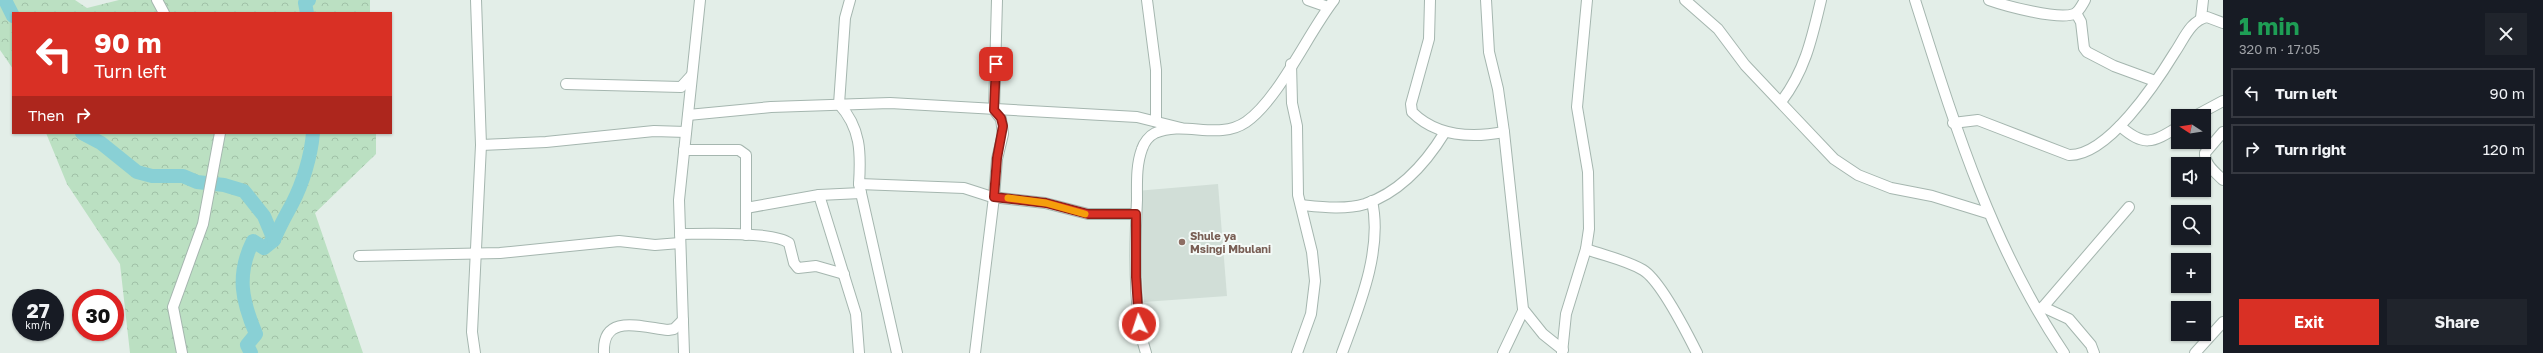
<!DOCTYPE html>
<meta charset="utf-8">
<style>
:root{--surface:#171b24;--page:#20242c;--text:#f1f3f6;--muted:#9ea1a6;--line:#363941;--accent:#d93025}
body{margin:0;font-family:"Golos Text",sans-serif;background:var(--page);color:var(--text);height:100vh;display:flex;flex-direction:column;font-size:15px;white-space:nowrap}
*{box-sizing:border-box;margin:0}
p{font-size:13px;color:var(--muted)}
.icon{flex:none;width:22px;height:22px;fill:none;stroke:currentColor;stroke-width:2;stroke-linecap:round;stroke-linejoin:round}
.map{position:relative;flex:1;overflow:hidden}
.panel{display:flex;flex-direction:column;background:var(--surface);width:320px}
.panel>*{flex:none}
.guide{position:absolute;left:12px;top:12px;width:380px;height:122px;border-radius:0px;box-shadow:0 1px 3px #0004;background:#d93025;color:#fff;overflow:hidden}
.needle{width:26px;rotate:282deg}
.buttons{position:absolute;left:2171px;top:109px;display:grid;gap:8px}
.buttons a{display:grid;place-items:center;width:40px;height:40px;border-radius:0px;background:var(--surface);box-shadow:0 1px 3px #0004;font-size:20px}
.speed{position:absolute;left:12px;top:289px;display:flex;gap:8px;font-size:20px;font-weight:700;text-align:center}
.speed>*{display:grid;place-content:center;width:52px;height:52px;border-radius:50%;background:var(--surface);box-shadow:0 1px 3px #0004;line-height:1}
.speed small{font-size:10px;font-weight:400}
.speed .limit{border:6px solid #d22;background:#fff;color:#111}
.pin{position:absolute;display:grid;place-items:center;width:34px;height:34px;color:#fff;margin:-17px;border-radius:8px;box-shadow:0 2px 6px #0006}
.me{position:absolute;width:44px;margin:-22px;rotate:356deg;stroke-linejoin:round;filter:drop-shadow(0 0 3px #0008)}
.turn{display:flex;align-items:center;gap:14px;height:84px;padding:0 16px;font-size:18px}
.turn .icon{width:52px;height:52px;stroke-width:2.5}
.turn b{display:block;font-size:28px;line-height:34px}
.then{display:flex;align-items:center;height:38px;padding:0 16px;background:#0003;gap:8px;font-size:15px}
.round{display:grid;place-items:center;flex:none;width:42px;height:42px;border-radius:0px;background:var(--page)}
.overview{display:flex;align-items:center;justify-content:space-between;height:68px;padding:0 16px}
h1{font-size:24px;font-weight:700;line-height:30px;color:#1e9e55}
.cta{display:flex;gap:8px;margin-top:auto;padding:8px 16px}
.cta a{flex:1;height:46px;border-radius:0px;background:var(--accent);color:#fff;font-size:16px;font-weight:700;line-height:46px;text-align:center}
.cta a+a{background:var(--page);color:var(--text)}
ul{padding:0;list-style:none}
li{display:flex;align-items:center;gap:12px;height:50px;margin:0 8px 6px;padding:0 8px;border:2px solid var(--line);border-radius:0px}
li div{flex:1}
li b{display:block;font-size:15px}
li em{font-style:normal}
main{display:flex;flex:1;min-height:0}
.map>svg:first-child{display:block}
.built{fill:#d1ded7}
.forest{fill:url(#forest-crowns)}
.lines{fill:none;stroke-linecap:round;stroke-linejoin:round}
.river{stroke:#89d0d5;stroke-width:14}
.minor-casing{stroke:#a5b6af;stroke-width:12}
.minor{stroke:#fff;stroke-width:10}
.route-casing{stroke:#8d1f18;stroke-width:10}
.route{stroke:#d93025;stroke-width:7}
.slow{stroke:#f59e0b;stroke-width:7}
.education-dot{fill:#8d6e63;stroke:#f4faf7;stroke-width:1.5}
.labels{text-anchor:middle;stroke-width:4;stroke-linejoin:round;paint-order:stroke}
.education-label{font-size:11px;font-weight:bold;fill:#785e54;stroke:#f4faf7;text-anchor:start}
</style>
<main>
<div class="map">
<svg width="2223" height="353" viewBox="0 0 2223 353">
<defs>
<pattern id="forest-crowns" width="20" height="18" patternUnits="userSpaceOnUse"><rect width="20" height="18" fill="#bbe0c2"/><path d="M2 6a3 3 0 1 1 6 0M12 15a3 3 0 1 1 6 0" fill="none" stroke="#a0c1a7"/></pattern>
</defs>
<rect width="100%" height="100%" fill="#e3eee8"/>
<!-- built -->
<polygon class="built" points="1218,184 1227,296 1144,302 1136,191"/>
<!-- forest -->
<g class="forest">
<polygon points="0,0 75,0 87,8 119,0 370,0 370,13 13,13 13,69 0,50"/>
<polygon points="46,133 376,133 376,154 315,213 363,353 130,353 120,264 67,184"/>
</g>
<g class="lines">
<!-- river -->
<g class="river">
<polyline points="5,0 13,16"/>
<polyline points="307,13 305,3 309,0"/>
<path d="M82,133l19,10 36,29 15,4h31l14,6 27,3 20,6 20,25 10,24 -10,8 -11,-7c-17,34 -11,60 3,93l-9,11 4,8"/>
<path d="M274,240c6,-15 11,-23 18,-36 11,-21 19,-48 21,-71"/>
</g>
<!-- minor casing -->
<g class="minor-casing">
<g id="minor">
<polyline points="157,0 164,13"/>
<path d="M850,0l-5,18 -6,86c22,24 22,49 20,80l38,169"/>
<polyline points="1147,0 1156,70 1156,121"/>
<polyline points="1308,0 1328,7"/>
<path d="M1430,0l-1,39 -18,65 1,8c25,25 60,26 92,20"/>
<polyline points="1486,0 1489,52 1498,89 1504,132 1523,309 1543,334 1563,350"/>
<polyline points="1685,0 1718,29 1745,65 1834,159 1858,175 1891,188 1932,196 1987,213"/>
<path d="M1915,0c39,123 76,245 149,353"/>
<path d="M1989,0c17,6 69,20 85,14 5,-2 8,-9 11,-14"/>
<polyline points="2076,13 2081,22 2084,48 2087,52 2114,66 2155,81"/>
<polyline points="2201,18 2203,0"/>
<polyline points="1291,64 1292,103 1297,126 1298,195 1312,252 1315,281 1311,314 1297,353"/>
<polyline points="566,84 681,87 692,75"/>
<path d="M1781,102c24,-31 31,-64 40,-102"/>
<polyline points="688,115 771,107 890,103 1137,117 1181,128"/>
<polyline points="2195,116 2223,101"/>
<path d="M1953,123l25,-3 91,35c39,1 87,-72 106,-103 9,-13 15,-31 32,-35l16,6"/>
<path d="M2120,126c24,21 32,17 58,1"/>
<path d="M2223,132l-18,21c-1,11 11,20 18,27"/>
<polyline points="481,145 546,142 654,131 686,132"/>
<polyline points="684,150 739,150 746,155 746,235"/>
<polyline points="859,184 964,188 992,197 1045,203 1088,214 1136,214"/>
<polyline points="819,195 856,314 859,353"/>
<path d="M1301,205c20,2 44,5 64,-1 36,-12 61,-41 80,-72"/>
<polyline points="746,208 819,195 861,193"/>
<path d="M680,234c22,0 94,-3 109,9l5,20 4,5 18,-2 28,8"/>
<path d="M1586,249c19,7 40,11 57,21 18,11 44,63 54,83"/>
<polyline points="359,256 500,253 619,241 655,245 680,243"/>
<polyline points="2043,307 2129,207"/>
<polyline points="2038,310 2043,307 2069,319 2091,345 2094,353"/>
<polyline points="182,353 173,307 203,224 220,133"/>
<polyline points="475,353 472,332 481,145 476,0"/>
<path d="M604,353c-2,-40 37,-26 64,-23l6,-1 9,-9"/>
<polyline points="684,353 679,200 700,0"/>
<polyline points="975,353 994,197 997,159 1003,134 1001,119 994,110 997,0"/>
<path d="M1146,353c-3,-10 -6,-20 -7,-29 -5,-41 -4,-83 -2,-124 0,-17 -1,-35 5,-51 2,-6 7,-13 13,-16 30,-13 63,8 91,-11 33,-23 62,-89 88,-122"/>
<path d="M1342,353c17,-46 41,-103 30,-152"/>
<polyline points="1503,353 1523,311"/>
<polyline points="1562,353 1566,314 1586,249 1589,229 1588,172 1577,107 1587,0"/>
<polyline points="2195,353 2223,322"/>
</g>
</g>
<!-- minor -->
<use href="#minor" class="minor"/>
</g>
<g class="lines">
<!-- route casing -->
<g class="route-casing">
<polyline id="route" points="996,64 994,110 1001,118 1003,126 997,158 994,197 1046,203 1088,214 1136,214 1136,277 1139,324"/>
</g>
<!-- route -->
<use href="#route" class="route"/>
<!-- slow -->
<polyline class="slow" points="1008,198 1046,203 1085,214"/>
</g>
<!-- markers -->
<circle class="education-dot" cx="1182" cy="242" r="4"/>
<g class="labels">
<!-- education labels -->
<g class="education-label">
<text x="1190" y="240">Shule ya<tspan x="1190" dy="13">Msingi Mbulani</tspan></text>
</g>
</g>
</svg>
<div class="buttons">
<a><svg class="needle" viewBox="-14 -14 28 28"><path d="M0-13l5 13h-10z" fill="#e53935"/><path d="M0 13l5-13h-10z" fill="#9ea1a6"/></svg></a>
<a><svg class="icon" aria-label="sound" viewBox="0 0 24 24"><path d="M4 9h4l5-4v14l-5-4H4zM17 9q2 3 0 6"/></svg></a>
<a><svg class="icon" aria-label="search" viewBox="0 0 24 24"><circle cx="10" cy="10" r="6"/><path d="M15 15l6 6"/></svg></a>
<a>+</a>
<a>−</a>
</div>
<div class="speed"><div>27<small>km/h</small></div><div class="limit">30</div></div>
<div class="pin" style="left:996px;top:64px;background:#d93025"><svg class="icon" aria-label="arrive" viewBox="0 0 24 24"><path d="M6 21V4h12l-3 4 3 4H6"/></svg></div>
<svg class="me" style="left:1139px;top:324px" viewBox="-20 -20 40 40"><circle r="17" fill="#d93025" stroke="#fff" stroke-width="3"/><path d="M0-11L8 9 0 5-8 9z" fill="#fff"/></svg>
<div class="guide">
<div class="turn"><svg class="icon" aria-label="left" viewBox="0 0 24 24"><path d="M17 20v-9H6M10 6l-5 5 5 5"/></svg><div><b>90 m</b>Turn left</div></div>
<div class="then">Then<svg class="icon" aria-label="right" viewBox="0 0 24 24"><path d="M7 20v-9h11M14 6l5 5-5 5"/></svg></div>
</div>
</div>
<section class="panel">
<div class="overview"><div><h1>1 min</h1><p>320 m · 17:05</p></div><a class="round"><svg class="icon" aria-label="close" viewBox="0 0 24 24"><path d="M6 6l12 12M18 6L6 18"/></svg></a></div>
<ul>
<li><svg class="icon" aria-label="left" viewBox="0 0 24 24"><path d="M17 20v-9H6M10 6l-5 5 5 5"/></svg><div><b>Turn left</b></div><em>90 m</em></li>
<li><svg class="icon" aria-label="right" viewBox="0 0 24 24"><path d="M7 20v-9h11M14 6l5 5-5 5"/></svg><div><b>Turn right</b></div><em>120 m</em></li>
</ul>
<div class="cta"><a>Exit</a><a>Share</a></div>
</section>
</main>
